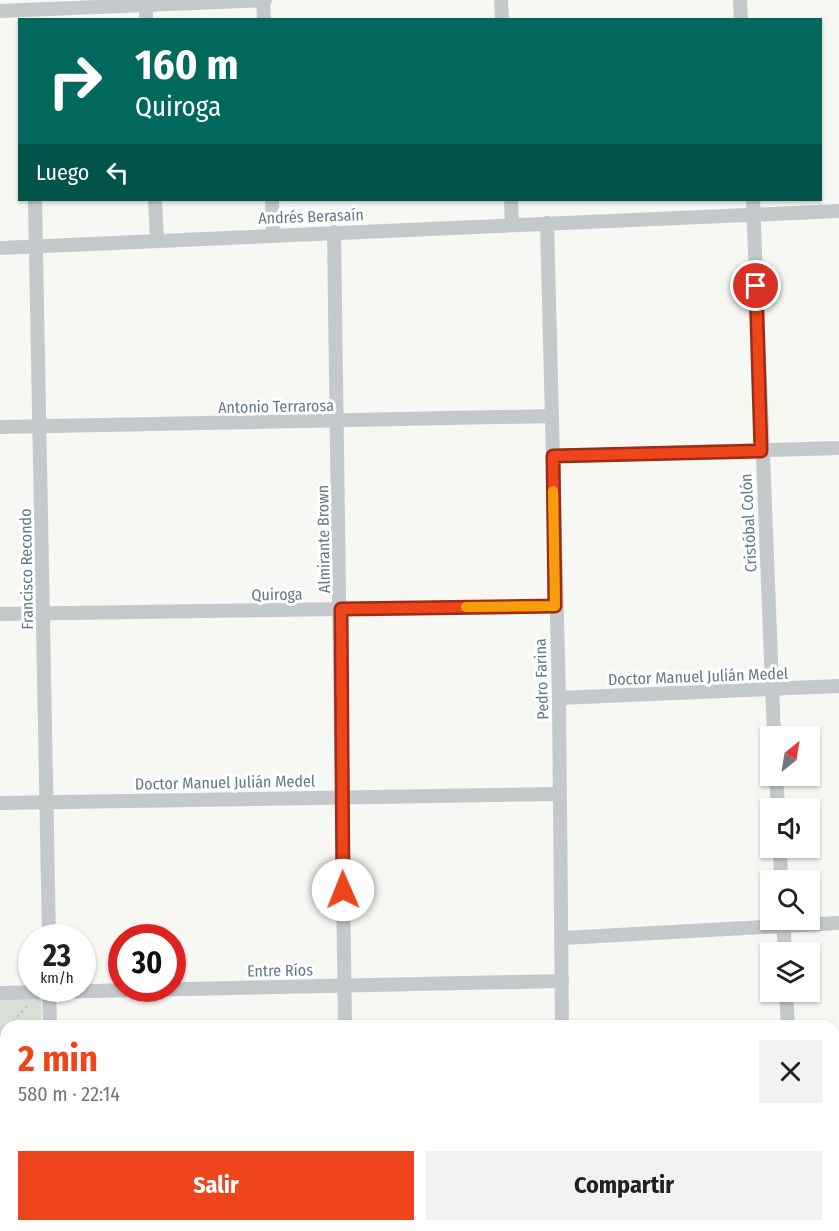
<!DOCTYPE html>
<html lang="es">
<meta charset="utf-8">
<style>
:root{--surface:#fff;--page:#f2f2f2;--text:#202124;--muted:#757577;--accent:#ef451c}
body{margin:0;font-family:"Fira Sans Condensed",sans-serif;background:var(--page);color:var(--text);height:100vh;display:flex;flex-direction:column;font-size:22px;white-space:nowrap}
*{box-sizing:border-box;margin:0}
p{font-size:20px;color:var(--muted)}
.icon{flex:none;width:33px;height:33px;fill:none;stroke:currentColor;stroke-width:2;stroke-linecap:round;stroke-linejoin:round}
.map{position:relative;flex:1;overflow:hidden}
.side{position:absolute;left:0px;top:1020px;width:840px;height:212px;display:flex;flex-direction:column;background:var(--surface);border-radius:18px 18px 0 0;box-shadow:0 2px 4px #0004}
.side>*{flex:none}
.guide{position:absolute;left:18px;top:18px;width:804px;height:183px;border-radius:0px;box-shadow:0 2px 4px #0004;background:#00695c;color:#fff;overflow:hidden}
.needle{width:39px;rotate:30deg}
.controls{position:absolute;left:760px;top:726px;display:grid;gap:12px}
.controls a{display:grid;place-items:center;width:60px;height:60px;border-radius:0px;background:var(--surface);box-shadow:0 2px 4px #0004;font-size:30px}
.speed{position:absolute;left:18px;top:924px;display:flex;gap:12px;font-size:30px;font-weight:700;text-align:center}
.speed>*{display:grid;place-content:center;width:78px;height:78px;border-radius:50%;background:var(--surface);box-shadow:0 2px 4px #0004;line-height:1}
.speed small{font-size:15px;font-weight:400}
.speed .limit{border:9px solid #d22;background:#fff;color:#111}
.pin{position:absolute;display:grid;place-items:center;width:51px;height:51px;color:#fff;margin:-26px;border:3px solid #fff;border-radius:50%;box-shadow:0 2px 6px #0007}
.me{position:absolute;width:66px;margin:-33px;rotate:359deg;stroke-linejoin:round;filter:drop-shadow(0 0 4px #0008)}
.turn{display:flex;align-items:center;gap:21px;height:126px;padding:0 18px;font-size:27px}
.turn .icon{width:78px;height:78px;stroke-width:2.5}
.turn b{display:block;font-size:42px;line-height:51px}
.then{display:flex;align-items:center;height:57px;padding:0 18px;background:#0003;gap:12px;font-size:22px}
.round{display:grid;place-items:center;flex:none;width:63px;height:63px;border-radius:0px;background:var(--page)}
.overview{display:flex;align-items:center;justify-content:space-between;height:102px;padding:0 18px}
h1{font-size:36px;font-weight:700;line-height:45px;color:var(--accent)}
.cta{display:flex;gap:12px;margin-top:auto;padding:12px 18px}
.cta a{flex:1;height:69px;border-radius:0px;background:var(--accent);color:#fff;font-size:24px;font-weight:700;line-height:69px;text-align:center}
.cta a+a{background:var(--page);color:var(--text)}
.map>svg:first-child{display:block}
.green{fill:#d9dfd4}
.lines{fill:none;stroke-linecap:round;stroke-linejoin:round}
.path{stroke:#c0c2c4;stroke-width:2;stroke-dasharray:3 3;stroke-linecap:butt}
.minor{stroke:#c4c9cc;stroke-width:14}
.route-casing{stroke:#9b2d12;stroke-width:15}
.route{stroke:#ef451c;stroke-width:10}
.slow{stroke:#f59e0b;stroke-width:10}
.labels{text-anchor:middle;stroke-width:6;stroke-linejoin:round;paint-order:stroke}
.street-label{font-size:16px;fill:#647987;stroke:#fff}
</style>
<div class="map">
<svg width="839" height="1231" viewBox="0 0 839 1231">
<rect width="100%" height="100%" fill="#f7f7f4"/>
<!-- green -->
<polygon class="green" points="41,998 42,1026 6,1026 6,1181 0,1181 0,999"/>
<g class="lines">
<!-- path -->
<g class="path">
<polyline points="9,1026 27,1006"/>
<polyline points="0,1036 6,1030"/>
</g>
<!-- minor -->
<g class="minor">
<polyline points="146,0 146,20"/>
<polyline points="263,0 264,20"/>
<polyline points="501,0 502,20"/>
<polyline points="740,0 741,20"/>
<polyline points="0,11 265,0"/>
<polyline points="35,200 49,938"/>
<polyline points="155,200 157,240"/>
<polyline points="272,200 273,234"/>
<polyline points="511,200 512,225"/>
<polyline points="753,200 774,736"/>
<polyline points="547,223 559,698 562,1026"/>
<polyline points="334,232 345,1026"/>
<polyline points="0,248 839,211"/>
<polyline points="0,427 552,416"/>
<polyline points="553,456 839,448"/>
<polyline points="0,614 555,606"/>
<polyline points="559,698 839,686"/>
<polyline points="776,776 778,808"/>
<polyline points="0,803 559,794"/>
<polyline points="780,848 781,880"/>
<polyline points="783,920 785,952"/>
<polyline points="563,938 839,923"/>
<polyline points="49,988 50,1026"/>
<polyline points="786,992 788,1026"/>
<polyline points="0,993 562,981"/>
<polyline points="834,1162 839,1162"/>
<polyline points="0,1188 6,1188"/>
<polyline points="55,1226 55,1231"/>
<polyline points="564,1226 564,1231"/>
<polyline points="797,1226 797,1231"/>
<polyline points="349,1231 349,1226"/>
</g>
</g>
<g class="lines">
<!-- route casing -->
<g class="route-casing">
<polyline id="route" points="343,890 341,609 555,606 553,456 761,451 756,286"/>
</g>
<!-- route -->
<use href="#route" class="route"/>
<!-- slow -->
<polyline class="slow" points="466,607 555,606 553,491"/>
</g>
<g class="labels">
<!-- street labels -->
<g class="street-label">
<text transform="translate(311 216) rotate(-2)" y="6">Andrés Berasaín</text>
<text transform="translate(276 406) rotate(-1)" y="6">Antonio Terrarosa</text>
<text transform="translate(748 523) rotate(-93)" y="6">Cristóbal Colón</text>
<text transform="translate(323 539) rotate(-91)" y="6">Almirante Brown</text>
<text transform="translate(26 569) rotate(-91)" y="6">Francisco Recondo</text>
<text transform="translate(277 594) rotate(-1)" y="6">Quiroga</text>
<text transform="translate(698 676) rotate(-2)" y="6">Doctor Manuel Julián Medel</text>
<text transform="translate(541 679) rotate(-92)" y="6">Pedro Farina</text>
<text transform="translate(225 782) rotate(-1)" y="6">Doctor Manuel Julián Medel</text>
<text transform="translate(280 970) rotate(-1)" y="6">Entre Ríos</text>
</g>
</g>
</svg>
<div class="controls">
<a><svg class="needle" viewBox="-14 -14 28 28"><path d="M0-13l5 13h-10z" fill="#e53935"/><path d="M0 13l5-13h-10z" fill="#757577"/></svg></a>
<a><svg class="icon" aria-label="sound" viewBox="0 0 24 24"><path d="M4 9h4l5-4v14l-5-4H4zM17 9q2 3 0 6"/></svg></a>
<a><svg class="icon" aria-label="search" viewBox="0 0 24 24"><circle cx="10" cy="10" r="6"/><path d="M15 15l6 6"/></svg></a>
<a><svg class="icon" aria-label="layers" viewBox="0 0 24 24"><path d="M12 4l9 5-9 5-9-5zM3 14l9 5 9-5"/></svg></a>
</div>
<div class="speed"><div>23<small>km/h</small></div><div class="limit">30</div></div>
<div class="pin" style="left:756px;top:286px;background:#d93025"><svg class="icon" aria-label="arrive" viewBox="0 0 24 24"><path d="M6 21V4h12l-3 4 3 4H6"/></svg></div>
<svg class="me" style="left:343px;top:890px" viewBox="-20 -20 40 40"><circle r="19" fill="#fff"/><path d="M0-13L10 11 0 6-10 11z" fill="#ef451c"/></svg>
<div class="guide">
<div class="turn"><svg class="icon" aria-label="right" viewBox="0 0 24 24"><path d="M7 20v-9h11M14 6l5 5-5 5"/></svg><div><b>160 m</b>Quiroga</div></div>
<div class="then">Luego<svg class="icon" aria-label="left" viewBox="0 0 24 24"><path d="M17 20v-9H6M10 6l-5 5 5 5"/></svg></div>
</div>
<section class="side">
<div class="overview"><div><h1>2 min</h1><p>580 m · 22:14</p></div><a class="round"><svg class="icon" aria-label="close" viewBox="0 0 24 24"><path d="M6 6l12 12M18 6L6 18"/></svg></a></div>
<div class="cta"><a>Salir</a><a>Compartir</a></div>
</section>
</div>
